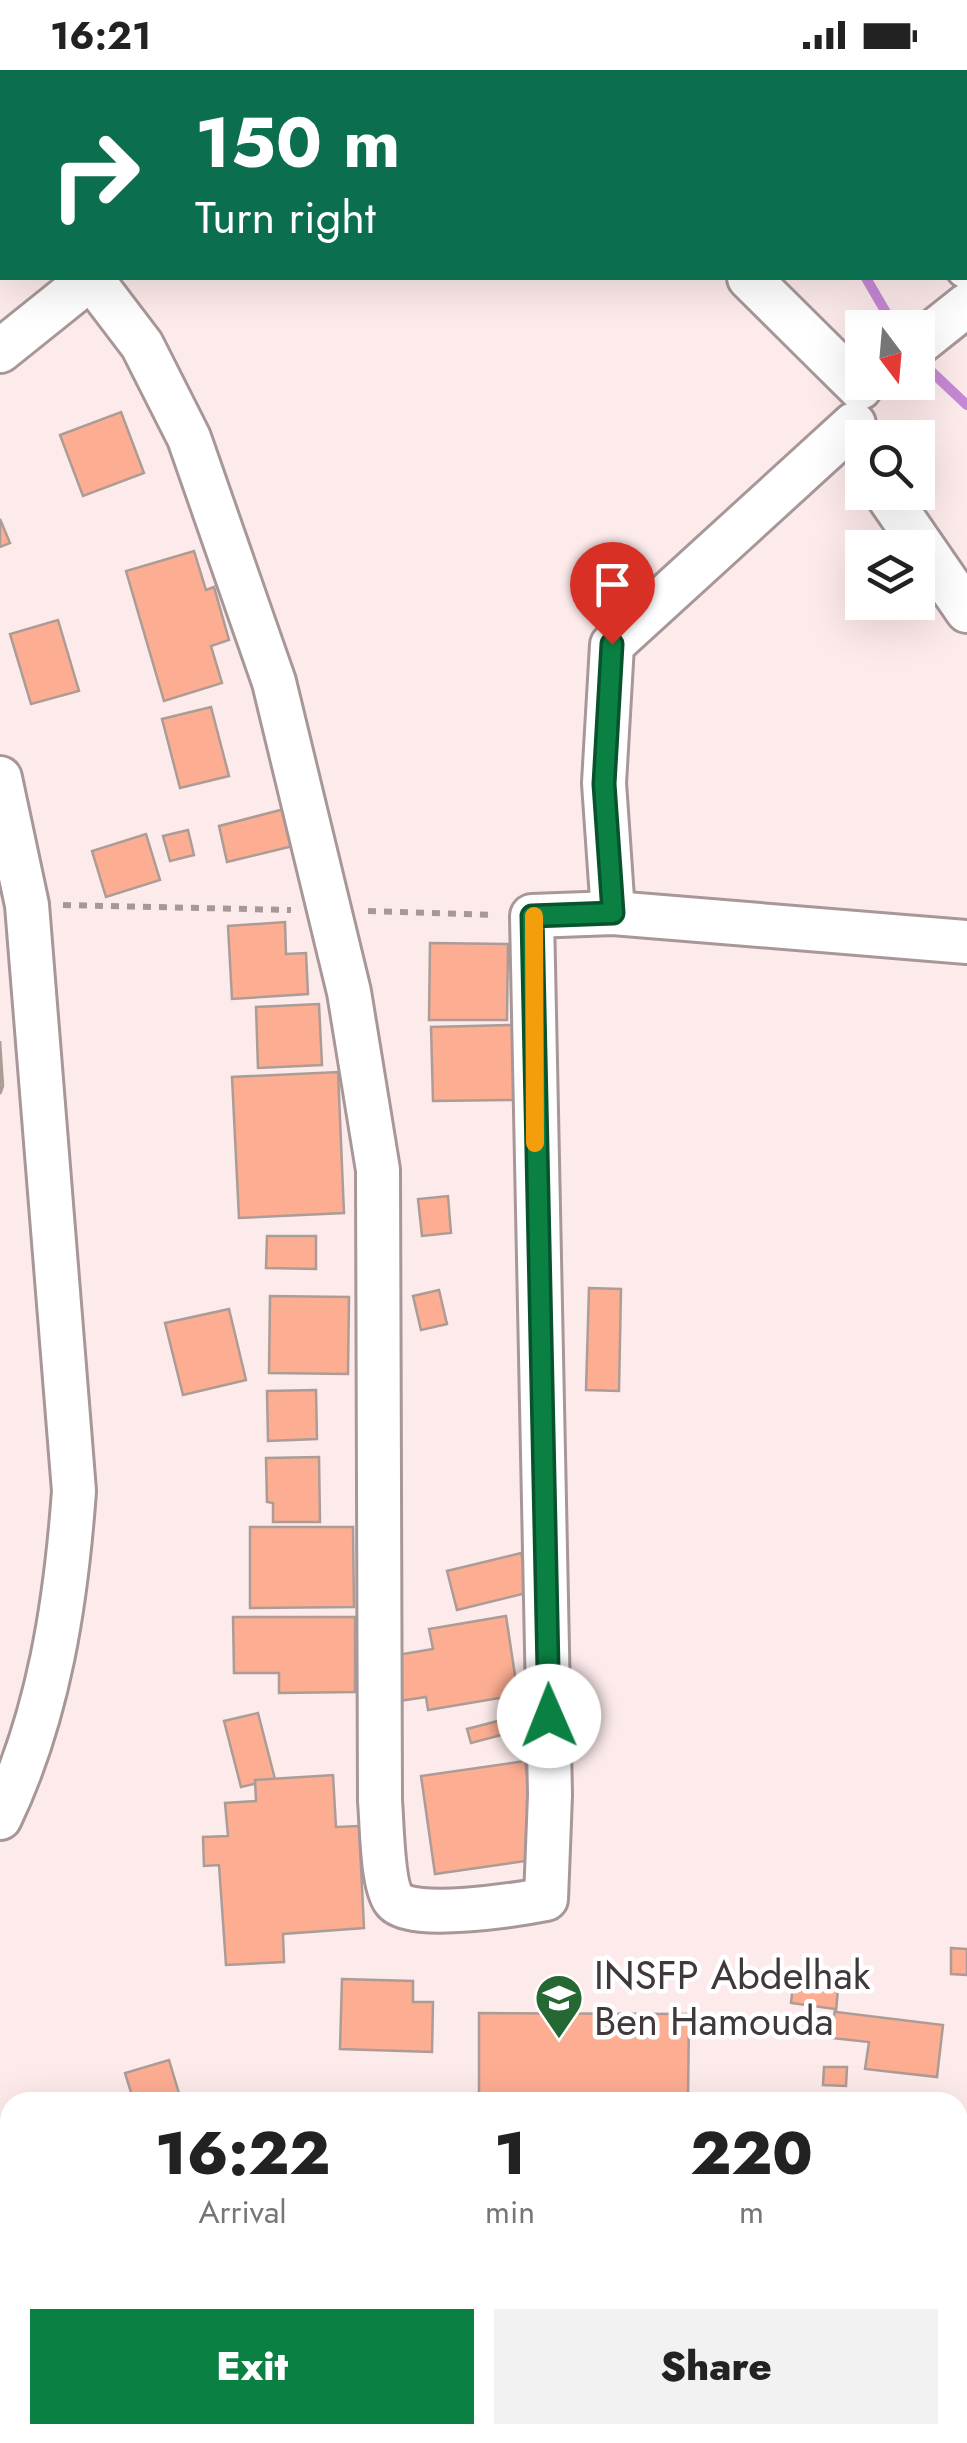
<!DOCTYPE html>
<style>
:root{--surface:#fff;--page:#f2f2f2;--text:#222;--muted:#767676;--accent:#0b8043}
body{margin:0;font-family:Jost,sans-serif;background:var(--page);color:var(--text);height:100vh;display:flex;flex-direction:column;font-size:38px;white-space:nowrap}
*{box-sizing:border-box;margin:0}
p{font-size:32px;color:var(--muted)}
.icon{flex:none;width:55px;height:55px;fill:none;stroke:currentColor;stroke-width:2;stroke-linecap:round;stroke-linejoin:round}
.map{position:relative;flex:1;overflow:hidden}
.panel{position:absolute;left:0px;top:2022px;width:968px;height:352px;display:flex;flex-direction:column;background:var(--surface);border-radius:30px 30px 0 0;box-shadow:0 10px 40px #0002}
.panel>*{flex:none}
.guide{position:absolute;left:0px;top:0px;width:968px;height:210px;box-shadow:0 10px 40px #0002;background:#0b6e4f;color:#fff;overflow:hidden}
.needle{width:65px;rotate:164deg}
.fabs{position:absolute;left:845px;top:240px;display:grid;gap:20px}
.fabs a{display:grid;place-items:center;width:90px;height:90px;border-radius:0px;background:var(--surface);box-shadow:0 10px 40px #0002;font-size:50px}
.pin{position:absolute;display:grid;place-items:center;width:85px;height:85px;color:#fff;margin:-102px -42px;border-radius:50% 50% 50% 0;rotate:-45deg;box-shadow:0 0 10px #0007}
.pin .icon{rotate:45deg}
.me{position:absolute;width:110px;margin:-55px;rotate:359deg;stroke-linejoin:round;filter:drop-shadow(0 0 8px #0008)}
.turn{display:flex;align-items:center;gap:35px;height:210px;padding:0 30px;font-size:45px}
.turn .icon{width:130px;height:130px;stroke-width:2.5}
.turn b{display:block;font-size:70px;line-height:85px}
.eta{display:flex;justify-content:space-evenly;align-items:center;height:170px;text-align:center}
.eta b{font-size:60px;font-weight:800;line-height:70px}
.button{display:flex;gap:20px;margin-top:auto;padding:20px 30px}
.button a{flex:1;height:115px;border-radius:0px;background:var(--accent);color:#fff;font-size:40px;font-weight:800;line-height:115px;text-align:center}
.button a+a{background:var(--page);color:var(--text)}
.status{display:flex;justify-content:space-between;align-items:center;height:70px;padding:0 50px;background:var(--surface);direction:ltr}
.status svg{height:28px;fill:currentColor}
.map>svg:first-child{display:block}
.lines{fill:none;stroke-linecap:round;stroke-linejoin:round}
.stream{stroke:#c689d5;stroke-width:10}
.building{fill:#fdad92;stroke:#ac9c96;stroke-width:2.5}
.minor-casing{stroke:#a89798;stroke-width:48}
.path{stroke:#a69899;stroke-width:6;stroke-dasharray:8 8;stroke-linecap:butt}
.minor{stroke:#fff;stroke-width:42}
.route-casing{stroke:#07532c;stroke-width:25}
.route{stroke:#0b8043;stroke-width:18}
.slow{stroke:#f59e0b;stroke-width:18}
.labels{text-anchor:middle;stroke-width:9;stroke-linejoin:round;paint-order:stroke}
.poi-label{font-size:40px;fill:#403839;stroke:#fff;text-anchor:start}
</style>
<div class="status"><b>16:21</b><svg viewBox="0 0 49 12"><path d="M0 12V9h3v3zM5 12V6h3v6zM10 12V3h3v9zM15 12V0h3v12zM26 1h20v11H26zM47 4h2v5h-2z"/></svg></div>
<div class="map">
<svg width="967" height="2373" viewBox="0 0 967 2373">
<rect width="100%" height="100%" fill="#fdeaeb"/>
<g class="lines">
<!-- stream -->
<g class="stream">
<polyline points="727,0 730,2"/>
<polyline points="866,208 895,258"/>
<polyline points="918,289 967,335"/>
<polyline points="963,2373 967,2365"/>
</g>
</g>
<!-- building -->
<g class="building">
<polygon points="583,0 666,0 670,2 582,2"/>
<polygon points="121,342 144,403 83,426 60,365"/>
<polygon points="0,449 10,473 0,477"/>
<polygon points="194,481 206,520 214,517 229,570 211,576 222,613 164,631 126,501"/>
<polygon points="58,550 79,621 31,634 10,564"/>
<polygon points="211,637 229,706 180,718 162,649"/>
<polygon points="288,738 297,775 227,792 219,756"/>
<polygon points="188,760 194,785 170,791 163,766"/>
<polygon points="146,764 160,810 106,827 92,781"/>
<polygon points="285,852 286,884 306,883 308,924 232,929 228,856"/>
<polygon points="430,873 508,874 507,950 429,950"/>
<polygon points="319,934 322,995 258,998 256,937"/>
<polygon points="512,955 514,1030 433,1031 431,957"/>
<polygon points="0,971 3,1016 0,1024"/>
<polygon points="338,1002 344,1143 239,1148 232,1007"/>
<polygon points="448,1126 451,1163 422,1166 418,1129"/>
<polygon points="267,1166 316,1166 316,1199 266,1198"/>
<polygon points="589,1218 621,1219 619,1321 586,1320"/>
<polygon points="439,1220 447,1254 421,1260 413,1226"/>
<polygon points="270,1226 349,1227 348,1304 269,1303"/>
<polygon points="229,1239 246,1310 183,1325 165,1253"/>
<polygon points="316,1320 317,1369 268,1371 267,1321"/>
<polygon points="319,1387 320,1452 273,1452 273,1433 267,1432 266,1388"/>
<polygon points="250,1457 353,1457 354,1537 250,1538"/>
<polygon points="521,1483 530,1522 457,1540 447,1501"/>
<polygon points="506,1546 518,1625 428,1640 426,1627 399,1631 391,1586 433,1579 429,1559"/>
<polygon points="233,1547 355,1547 355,1622 279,1623 279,1603 234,1603"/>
<polygon points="258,1643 275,1709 241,1717 224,1651"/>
<polygon points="521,1645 524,1659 471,1673 467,1659"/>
<polygon points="525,1691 539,1789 435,1804 421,1706"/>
<polygon points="333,1705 336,1757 359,1756 364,1858 283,1864 284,1892 226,1895 219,1795 204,1796 203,1767 228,1766 225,1733 256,1731 255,1710"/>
<polygon points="951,1878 967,1879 967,1905 951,1904"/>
<polygon points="342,1909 413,1911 413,1932 433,1932 432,1982 340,1979"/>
<polygon points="793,1914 838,1919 836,1942 943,1955 937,2007 865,1999 869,1972 831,1968 835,1939 791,1933"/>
<polygon points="479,1943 689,1944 688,2032 479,2032"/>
<polygon points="169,1990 181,2030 134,2032 125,2003"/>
<polygon points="824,1997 847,1997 846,2016 823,2015"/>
<polygon points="398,2365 436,2365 420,2373 402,2373"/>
<polygon points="653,2365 722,2365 735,2373 648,2373"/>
</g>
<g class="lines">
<!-- minor casing -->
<g class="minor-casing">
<g id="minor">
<polyline points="409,0 413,2"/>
<polyline points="831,0 834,2"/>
<polyline points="0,87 2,90"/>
<polyline points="965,90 967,91"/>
<polyline points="965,192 967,197"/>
<path d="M91,208l51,67 47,93 85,244 75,310 29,178 2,631c2,22 2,83 14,99 16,22 127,4 152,-1l4,-104 -18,-879 81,-3 354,29"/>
<polyline points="749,208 860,318"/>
<polyline points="918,274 967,235"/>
<polyline points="0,281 91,208"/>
<polyline points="885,422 967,541"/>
<path d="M0,708l27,127 47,586c-8,111 -25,225 -74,327"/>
<polyline points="613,843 604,713 612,575 854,354"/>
<polyline points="958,2130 967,2086"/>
<polyline points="851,2373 855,2365"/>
</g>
</g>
<!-- path -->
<g class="path">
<polyline points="63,835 291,840"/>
<polyline points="368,841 496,845"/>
</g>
<!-- minor -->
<use href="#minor" class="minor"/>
</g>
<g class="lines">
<!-- route casing -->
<g class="route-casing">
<polyline id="route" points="549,1646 532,846 613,843 604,714 612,574"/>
</g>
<!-- route -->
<use href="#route" class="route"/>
<!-- slow -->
<polyline class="slow" points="534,846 535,1073"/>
</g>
<!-- icons -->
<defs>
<g id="university-pin" transform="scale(2.5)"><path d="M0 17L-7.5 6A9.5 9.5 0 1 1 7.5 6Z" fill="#266832" stroke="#fff"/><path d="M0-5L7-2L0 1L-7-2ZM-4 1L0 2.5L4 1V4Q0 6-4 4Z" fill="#fff"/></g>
</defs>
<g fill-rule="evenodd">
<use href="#university-pin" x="559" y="1928"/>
</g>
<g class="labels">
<!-- poi labels -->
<g class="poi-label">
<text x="594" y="1919">INSFP Abdelhak<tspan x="594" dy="46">Ben Hamouda</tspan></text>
</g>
</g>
</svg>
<div class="fabs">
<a><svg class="needle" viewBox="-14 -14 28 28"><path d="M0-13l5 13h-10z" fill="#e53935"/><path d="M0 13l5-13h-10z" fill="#767676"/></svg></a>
<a><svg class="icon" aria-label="search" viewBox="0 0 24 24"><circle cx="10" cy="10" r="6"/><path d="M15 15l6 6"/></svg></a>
<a><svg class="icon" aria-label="layers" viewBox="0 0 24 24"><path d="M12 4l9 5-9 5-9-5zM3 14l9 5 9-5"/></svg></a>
</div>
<div class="pin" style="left:612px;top:574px;background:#d93025"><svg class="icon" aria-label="arrive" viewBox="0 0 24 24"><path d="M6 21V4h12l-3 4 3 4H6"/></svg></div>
<svg class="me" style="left:549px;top:1646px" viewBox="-20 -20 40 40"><circle r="19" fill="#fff"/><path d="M0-13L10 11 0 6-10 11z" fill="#0b8043"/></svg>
<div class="guide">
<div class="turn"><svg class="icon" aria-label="right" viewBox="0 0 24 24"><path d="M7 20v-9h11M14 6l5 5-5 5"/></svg><div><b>150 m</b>Turn right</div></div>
</div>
<section class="panel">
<div class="eta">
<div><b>16:22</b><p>Arrival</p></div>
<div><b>1</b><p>min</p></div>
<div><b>220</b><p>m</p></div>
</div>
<div class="button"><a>Exit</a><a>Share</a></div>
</section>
</div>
